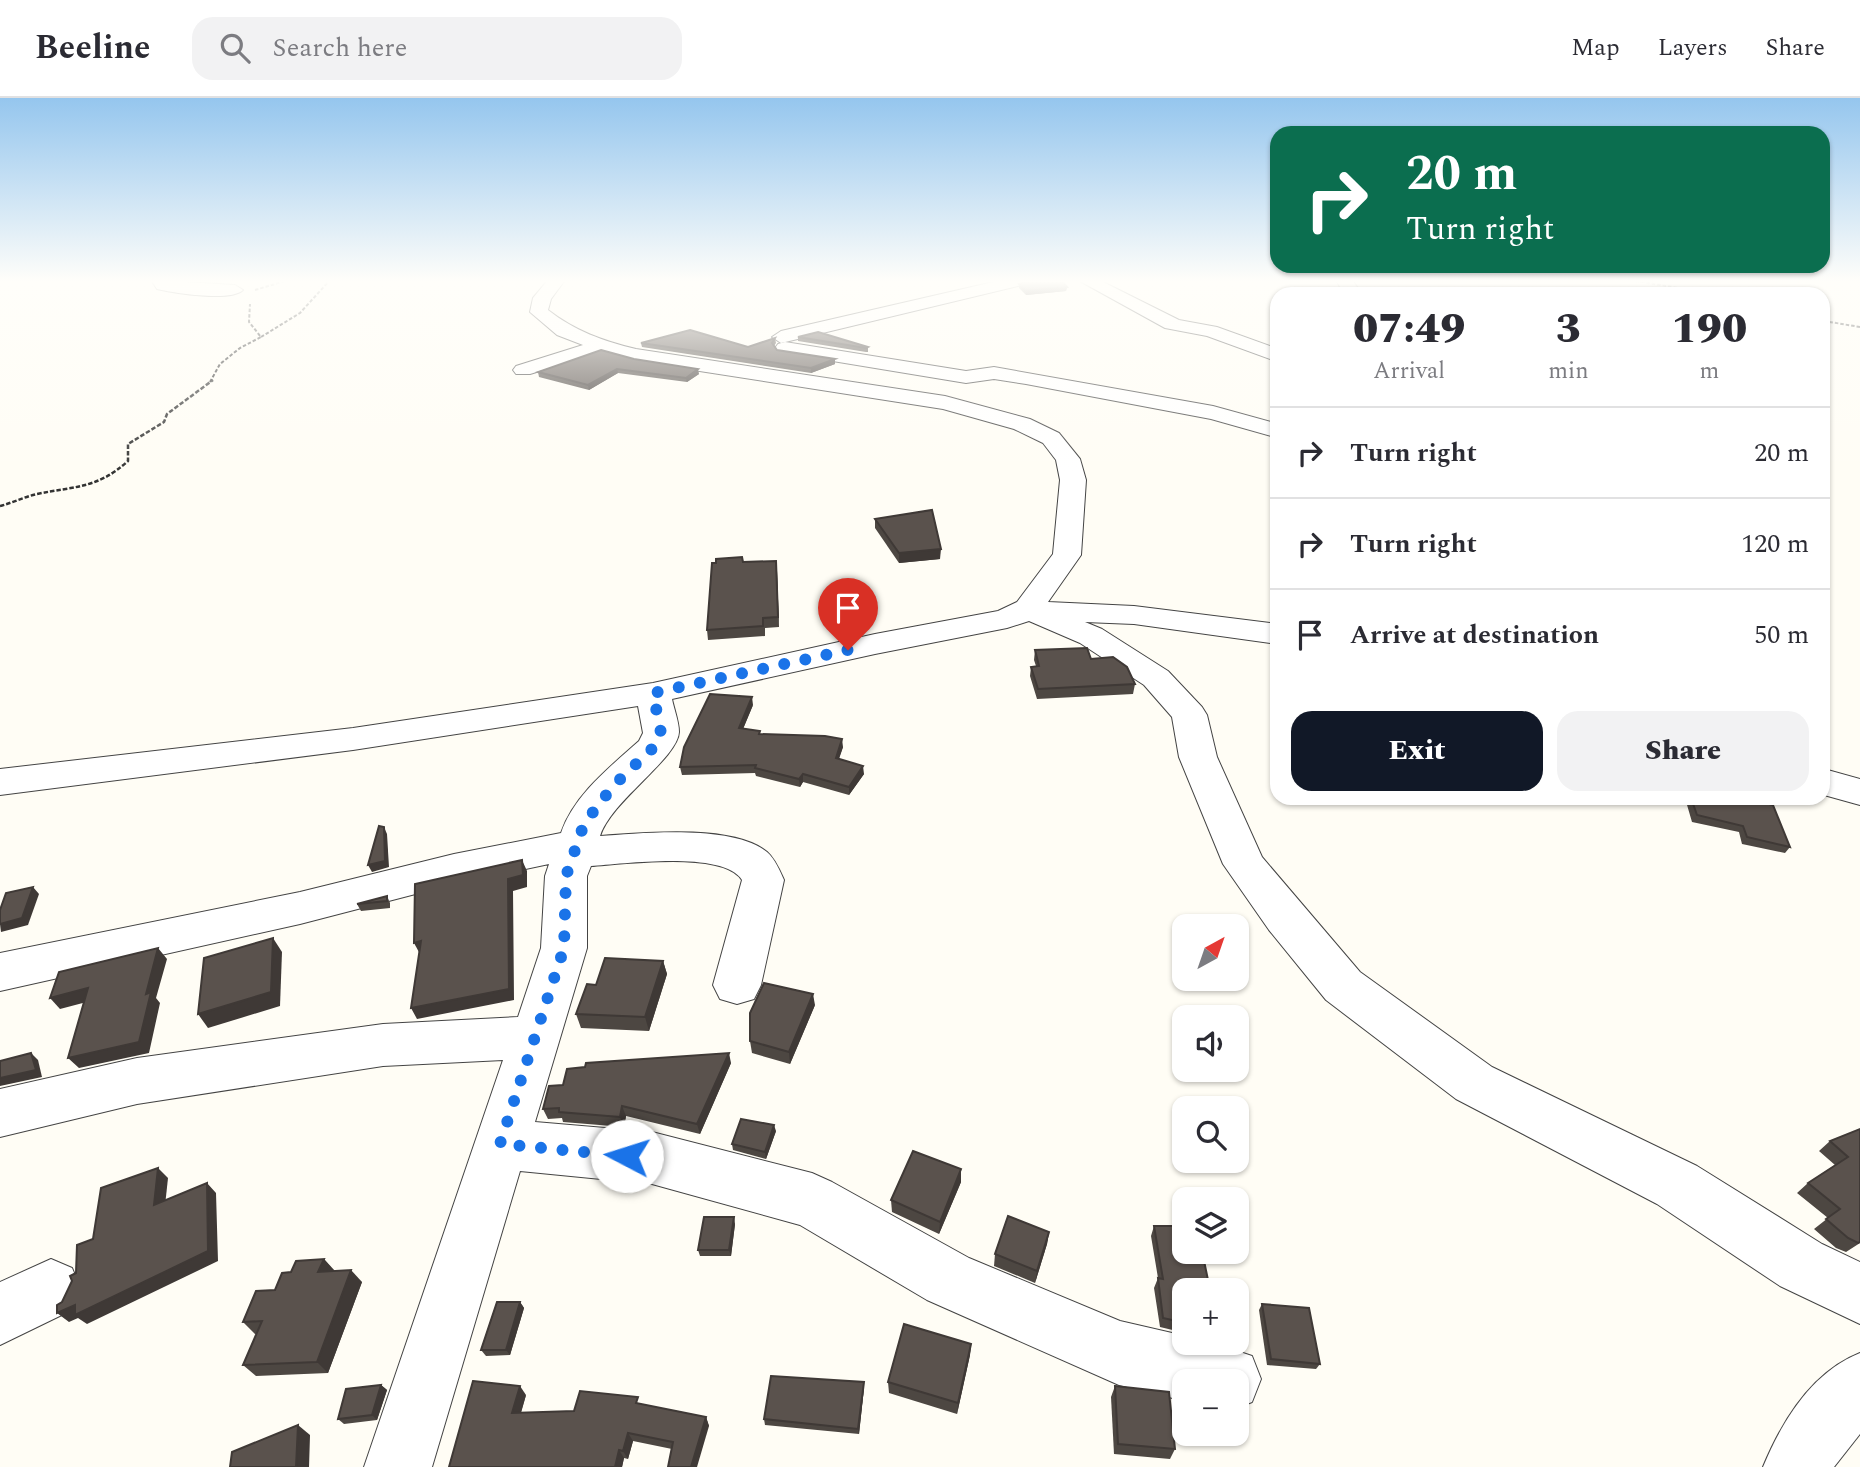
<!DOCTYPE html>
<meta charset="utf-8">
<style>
:root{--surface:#fff;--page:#f2f2f3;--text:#2b2b33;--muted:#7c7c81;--line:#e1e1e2;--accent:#111827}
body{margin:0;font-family:Spectral,serif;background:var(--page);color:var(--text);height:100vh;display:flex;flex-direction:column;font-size:26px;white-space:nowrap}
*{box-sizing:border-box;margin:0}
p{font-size:23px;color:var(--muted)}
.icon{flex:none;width:38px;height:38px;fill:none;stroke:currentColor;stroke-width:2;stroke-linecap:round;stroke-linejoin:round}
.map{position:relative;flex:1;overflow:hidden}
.drawer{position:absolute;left:1270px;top:189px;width:560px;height:518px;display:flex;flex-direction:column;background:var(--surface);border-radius:21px;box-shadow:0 2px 5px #0004}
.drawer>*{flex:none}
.hud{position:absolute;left:1270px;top:28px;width:560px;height:147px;border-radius:21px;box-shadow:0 2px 5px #0004;background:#0b6e4f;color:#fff;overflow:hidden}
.needle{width:46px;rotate:40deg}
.buttons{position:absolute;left:1172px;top:816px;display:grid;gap:14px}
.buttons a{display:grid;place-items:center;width:77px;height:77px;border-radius:14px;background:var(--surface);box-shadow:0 2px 5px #0004;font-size:35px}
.pin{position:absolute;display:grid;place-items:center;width:60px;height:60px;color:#fff;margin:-72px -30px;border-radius:50% 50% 50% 0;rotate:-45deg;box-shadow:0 0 7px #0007}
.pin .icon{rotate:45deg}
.me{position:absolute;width:77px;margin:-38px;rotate:275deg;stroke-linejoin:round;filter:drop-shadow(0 0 5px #0008)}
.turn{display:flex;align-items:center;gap:24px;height:147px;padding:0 21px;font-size:32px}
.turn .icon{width:91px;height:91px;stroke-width:2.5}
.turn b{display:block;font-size:49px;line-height:60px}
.eta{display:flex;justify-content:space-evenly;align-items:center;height:119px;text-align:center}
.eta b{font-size:42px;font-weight:800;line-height:49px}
.primary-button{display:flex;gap:14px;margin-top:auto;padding:14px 21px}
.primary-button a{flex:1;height:80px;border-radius:21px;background:var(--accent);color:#fff;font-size:28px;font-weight:800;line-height:80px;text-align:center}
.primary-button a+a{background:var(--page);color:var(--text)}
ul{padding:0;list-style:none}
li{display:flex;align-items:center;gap:21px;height:91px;padding:0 21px;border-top:2px solid var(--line)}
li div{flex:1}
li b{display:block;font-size:26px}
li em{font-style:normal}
header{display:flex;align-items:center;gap:42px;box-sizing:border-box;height:98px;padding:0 35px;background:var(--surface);border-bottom:2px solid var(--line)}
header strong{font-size:33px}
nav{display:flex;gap:38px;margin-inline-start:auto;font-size:24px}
.search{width:490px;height:63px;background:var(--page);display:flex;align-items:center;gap:18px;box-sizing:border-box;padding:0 24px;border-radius:21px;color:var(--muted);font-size:26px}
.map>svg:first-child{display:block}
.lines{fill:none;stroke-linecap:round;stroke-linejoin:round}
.minor-casing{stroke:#444;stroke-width:2}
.path-far1{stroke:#333;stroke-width:2;stroke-dasharray:3.5 2;stroke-linecap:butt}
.path{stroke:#333;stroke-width:2.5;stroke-dasharray:4.5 2;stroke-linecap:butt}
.minor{fill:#fff;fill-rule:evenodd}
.wall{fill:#4d4742}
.shaded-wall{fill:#3f3936}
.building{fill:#5a524d;stroke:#3f3936;stroke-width:2}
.route{stroke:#1a73e8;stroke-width:12;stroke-dasharray:0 21.6}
</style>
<header>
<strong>Beeline</strong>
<div class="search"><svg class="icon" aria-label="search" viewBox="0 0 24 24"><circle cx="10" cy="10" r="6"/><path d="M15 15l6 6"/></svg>Search here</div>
<nav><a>Map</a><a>Layers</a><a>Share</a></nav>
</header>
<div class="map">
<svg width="1860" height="1369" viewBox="0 0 1860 1369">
<rect width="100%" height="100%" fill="#fffdf5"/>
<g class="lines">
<!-- minor casing -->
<g class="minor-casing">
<g id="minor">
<path d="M151,182l84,5 8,5c-12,12 -69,3 -86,-1z"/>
<path d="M548,182h17l-14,19 -3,11c27,21 55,31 88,39l309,47 85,23 29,14 21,26 6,21 -5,75 -33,47 86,4 144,18v20l-144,-20 -49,-2 17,7 66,42 34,36 5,8 10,42 45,100 98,115 132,95 205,99 125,78 38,18v62l-80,-38 -123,-82 -201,-105 -130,-99 -57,-70 -46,-66 -44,-107 -7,-40 -28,-32 -64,-42 -51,-22 -22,7 -132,26 -203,45c2,10 7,23 7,33 -1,26 -68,69 -79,104 42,-3 133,-12 167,16 8,7 13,19 17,28l-23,105 -7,14 -17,5 -17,-5 -7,-14 29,-105c-18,-30 -120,-16 -151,-14l-4,10v72l-52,174 117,10 160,41 20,9 137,76 151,63 65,15v6h25l42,14 9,23 -9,23 -15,6v-27h-52v20l-66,-16 -192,-85 -127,-75 -148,-41 -132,-13 -88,296h-68l139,-407 -120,6 -246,38 -137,33v-48l137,-31 246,-34 135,-7 23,-69 4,-72 4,-12 -95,20 -154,40 -300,67v-38l300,-61 154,-38 107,-21c13,-38 49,-66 78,-92l4,-8 -5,-27 -285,44 -353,45v-26l353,-41 300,-45 222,-49 123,-23 19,-9 36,-48 7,-74 -4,-20 -13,-17 -29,-14 -71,-20 -308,-48 -33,-9 -72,22h-14l-3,-4 3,-4 67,-21 -26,-10 -27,-23 3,-14z"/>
<polygon points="1002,182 1032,182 1030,185 781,245 772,239 781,233"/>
<polygon points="1078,182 1099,182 1179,222 1217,229 1278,251 1278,264 1207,238 1165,230"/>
<polygon points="1336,182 1352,182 1362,196 1344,196"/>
<polygon points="785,244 966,273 994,269 1213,308 1278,326 1278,340 1211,321 1026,286 994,281 966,285 778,254 775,250 778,246"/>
<polygon points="1824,671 1860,681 1860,707 1824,697"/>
<polygon points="51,1161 72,1170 81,1191 72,1212 0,1247 0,1184"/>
<path d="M1860,1255v81l-26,33h-71c19,-46 49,-95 97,-114z"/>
</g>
</g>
<!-- path-far1 -->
<g class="path-far1">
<polyline points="1630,182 1715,196"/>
<polyline points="255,192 288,182"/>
<polyline points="1824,223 1860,229"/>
<polyline points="261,239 300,215 330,182"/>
<polyline points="210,284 220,266 240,250 261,239 249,224 250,206"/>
</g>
<!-- path -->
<path class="path" d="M0,408c12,-3 24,-9 37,-12 38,-8 60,-5 91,-33v-17l36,-22 3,-8 46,-34"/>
<!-- minor -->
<use href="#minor" class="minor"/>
</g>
<!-- wall -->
<g class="wall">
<polygon points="1019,186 1067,189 1066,193 1026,197 1019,190"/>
<polygon points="798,239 868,249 868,254 866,254 798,243"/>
<polygon points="775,240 776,245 774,248 777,252 835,261 835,266 811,275 642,249 641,245 748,249"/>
<polygon points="634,261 699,276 687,284 618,275 589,292 539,279 538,274"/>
<polygon points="875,421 940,461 899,465 875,430"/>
<polygon points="743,464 777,473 779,529 765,530 765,538 708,542 707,532"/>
<polygon points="1035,552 1091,561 1135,586 1133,596 1037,601 1030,578 1031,569 1036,568 1034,562"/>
<polygon points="753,607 743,631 760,636 843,649 839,661 864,676 849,697 803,684 800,689 756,678 755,675 682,677 680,669"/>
<polygon points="1685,700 1762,700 1764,705 1790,749 1785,755 1742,746 1739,734 1692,724"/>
<polygon points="387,798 390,805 390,810 361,813 357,806"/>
<polygon points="663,863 667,876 649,933 581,930 576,916 596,887"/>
<polygon points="815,907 790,966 752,955 750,943"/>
<polygon points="731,965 700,1036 626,1018 624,1029 563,1024 562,1020 548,1021 543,1011 563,987"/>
<polygon points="1860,1031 1860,1145 1846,1154 1836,1150 1814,1131 1828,1120 1797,1095 1808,1085 1835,1067 1819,1053 1830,1043"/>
<polygon points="776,1033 766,1061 733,1052 732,1046"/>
<polygon points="961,1071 961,1084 939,1136 892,1114 891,1102"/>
<polygon points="735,1126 731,1158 700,1158 698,1152"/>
<polygon points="1154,1128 1185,1192 1185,1235 1160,1229 1154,1190 1158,1180 1151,1138"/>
<polygon points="1049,1134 1047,1146 1035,1185 994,1168 995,1156"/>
<polygon points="324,1161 334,1173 362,1184 328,1275 256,1278 243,1267 257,1236 255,1236 243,1224 275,1192 291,1174"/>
<polygon points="520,1204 524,1210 510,1257 486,1258 481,1252"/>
<polygon points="1262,1206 1320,1266 1316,1271 1267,1267 1259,1212"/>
<polygon points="971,1246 970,1257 957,1316 889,1295 888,1284"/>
<polygon points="381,1287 387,1292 377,1322 344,1326 338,1321"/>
<polygon points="1115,1288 1175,1351 1170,1361 1114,1356 1111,1299"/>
<polygon points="864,1290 859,1336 765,1327 764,1321"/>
<polygon points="526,1297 521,1315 574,1313 642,1306 706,1319 709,1328 672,1351 633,1343 628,1361 624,1360 622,1369 449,1369"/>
</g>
<!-- shaded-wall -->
<g class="shaded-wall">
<polygon points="1067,189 1066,193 1026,197 1026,193"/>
<polygon points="835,261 835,266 811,275 811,270"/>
<polygon points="617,271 618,275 589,292 588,287"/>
<polygon points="698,271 699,276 687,284 686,280"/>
<polygon points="941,451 940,461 899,465 899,455"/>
<polygon points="776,463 777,473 779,529 778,519"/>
<polygon points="752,599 753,607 740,638 739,630"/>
<polygon points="842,641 843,649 836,668 836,660"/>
<polygon points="863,668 864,676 849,697 849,689"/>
<polygon points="803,676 803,684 800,689 799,681"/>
<polygon points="384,729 387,736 389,769 372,774 368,767"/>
<polygon points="522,762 527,773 527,789 513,793 514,902 417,921 411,910"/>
<polygon points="33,789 39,796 28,827 1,834 0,826"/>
<polygon points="273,840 282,854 280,908 208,930 198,916"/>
<polygon points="421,843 420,856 414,845"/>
<polygon points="158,850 167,861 156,900 160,905 149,955 79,970 68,960 146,896"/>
<polygon points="663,863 667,876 649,933 645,919"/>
<polygon points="88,890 98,901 60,911 50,900"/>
<polygon points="813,896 815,907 790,966 789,954"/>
<polygon points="31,955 38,962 42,979 0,988 0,980"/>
<polygon points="729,955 731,965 700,1036 697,1026"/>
<polygon points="622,1008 626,1018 624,1029 620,1019"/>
<polygon points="774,1027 776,1033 766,1061 765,1054"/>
<polygon points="158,1070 168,1080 164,1117 154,1107"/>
<polygon points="961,1071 961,1084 939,1136 940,1124"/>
<polygon points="207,1085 216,1095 218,1163 87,1226 78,1220 69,1224 57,1215"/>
<polygon points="734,1119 735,1126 731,1158 729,1152"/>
<polygon points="1049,1134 1047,1146 1035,1185 1037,1173"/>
<polygon points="324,1161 335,1173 318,1174"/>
<polygon points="351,1172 362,1184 328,1275 317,1264"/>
<polygon points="520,1204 524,1210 510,1257 506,1252"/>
<polygon points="971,1246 970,1257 957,1316 958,1305"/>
<polygon points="864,1284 864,1290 859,1336 858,1331"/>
<polygon points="381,1287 387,1292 377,1322 372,1317"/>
<polygon points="520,1288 526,1297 518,1324 512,1315"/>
<polygon points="706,1319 709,1328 697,1369 691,1369"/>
<polygon points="298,1327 310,1337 309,1369 296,1369"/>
<polygon points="628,1335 633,1343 628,1361 623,1353"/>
<polygon points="619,1352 624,1360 622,1369 615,1369"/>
</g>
<!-- building -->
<g class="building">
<polygon points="1032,182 1061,182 1067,189 1026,193 1019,186"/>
<polygon points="690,232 748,249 775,240 772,245 777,252 835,261 811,270 641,245"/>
<polygon points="818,234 868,249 866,250 798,239"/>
<polygon points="601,252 634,261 698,271 686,280 617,271 588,287 538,274"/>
<polygon points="932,412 941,451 899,455 875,421"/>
<polygon points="742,459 743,464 776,463 778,519 763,520 763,528 707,532 712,465 716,465 716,461"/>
<polygon points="1087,550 1091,561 1113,559 1127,569 1135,586 1038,591 1031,569 1039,568 1035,552"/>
<polygon points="710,596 752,599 739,630 760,633 759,636 825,638 842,641 836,660 863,668 849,689 803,676 799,681 755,670 756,667 680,669 684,649"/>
<polygon points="1691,700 1762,700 1764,705 1773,707 1790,749 1747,739 1743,728 1697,717"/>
<polygon points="379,728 384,729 385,763 368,767"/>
<polygon points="522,762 523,777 508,781 509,891 411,910 421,843 414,845 415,786"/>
<polygon points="33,789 22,820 0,826 0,812 6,795"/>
<polygon points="387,798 387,803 357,806"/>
<polygon points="273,840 271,894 198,916 204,860"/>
<polygon points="158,850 146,896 151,894 139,944 68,960 88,890 50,900 59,874"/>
<polygon points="605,860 663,863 645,919 576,916 587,886 596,887"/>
<polygon points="764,885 813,896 789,954 750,943 750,915"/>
<polygon points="31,955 36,972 0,980 0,963"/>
<polygon points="729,955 697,1026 622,1008 620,1019 559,1014 559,1010 543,1011 549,988 563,987 567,971 585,969 586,965"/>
<polygon points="741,1021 774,1027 765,1054 732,1046"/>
<polygon points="1860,1031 1860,1144 1858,1145 1848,1140 1826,1121 1840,1111 1808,1085 1848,1059 1830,1043"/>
<polygon points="913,1053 961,1071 940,1124 891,1102"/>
<polygon points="158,1070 154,1107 207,1085 208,1153 75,1217 75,1207 57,1215 57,1207 62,1204 72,1183 70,1178 76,1175 77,1147 93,1141 101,1090"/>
<polygon points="1008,1118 1049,1134 1037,1173 995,1156"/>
<polygon points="704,1119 734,1119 729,1152 698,1152"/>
<polygon points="1154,1128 1185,1128 1185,1153 1202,1153 1208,1182 1212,1183 1214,1192 1185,1192 1185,1225 1163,1220 1158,1180 1163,1181"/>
<polygon points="324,1161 318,1174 351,1172 317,1264 243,1267 262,1223 243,1224 256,1193 275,1192 282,1175 291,1174 296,1163"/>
<polygon points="497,1204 520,1204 506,1252 481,1252"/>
<polygon points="1262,1206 1309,1210 1320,1266 1271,1261"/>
<polygon points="904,1226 971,1246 958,1305 888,1284"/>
<polygon points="771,1278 864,1284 858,1331 764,1321"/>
<polygon points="473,1283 520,1288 512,1315 574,1313 580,1293 638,1299 636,1305 706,1319 691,1369 668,1369 673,1344 628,1335 623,1353 619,1352 615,1369 449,1369"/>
<polygon points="381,1287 372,1317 338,1321 346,1291"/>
<polygon points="1115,1288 1169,1294 1175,1351 1118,1346"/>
<polygon points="298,1327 296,1369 230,1369 232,1354"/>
</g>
<!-- sky -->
<linearGradient id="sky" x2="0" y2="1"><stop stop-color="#95c6ee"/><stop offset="0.49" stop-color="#fffefa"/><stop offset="1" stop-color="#fffefa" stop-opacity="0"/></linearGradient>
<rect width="1860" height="374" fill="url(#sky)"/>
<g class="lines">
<!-- route -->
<polyline class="route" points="627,1058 500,1046 564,850 566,778 584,726 613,688 654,649 661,635 653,595 848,552"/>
</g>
</svg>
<div class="buttons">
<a><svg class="needle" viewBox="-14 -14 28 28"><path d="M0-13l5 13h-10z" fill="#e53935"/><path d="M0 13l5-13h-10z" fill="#7c7c81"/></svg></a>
<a><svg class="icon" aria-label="sound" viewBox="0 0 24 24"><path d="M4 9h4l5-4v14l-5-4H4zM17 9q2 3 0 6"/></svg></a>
<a><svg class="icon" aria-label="search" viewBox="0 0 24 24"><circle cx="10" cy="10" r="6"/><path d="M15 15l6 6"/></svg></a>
<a><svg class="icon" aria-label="layers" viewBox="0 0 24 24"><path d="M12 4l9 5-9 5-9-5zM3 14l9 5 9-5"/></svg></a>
<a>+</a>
<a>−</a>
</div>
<div class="pin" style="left:848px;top:552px;background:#d93025"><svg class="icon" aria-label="arrive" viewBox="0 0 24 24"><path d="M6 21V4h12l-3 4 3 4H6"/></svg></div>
<svg class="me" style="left:627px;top:1058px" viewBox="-20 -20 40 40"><circle r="19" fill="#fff"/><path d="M0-13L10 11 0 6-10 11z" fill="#1a73e8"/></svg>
<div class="hud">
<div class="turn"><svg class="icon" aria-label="right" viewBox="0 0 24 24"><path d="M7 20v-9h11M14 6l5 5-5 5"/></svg><div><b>20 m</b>Turn right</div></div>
</div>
<section class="drawer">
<div class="eta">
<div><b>07:49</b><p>Arrival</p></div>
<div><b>3</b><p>min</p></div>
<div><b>190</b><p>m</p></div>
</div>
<ul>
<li><svg class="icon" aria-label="right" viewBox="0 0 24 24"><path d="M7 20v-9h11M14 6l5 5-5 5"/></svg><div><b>Turn right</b></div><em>20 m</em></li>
<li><svg class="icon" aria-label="right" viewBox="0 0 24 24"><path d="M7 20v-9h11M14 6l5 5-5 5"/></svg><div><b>Turn right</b></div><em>120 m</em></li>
<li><svg class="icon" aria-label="arrive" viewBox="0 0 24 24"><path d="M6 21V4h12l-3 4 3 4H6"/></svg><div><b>Arrive at destination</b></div><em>50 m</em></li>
</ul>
<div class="primary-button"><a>Exit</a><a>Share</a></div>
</section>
</div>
